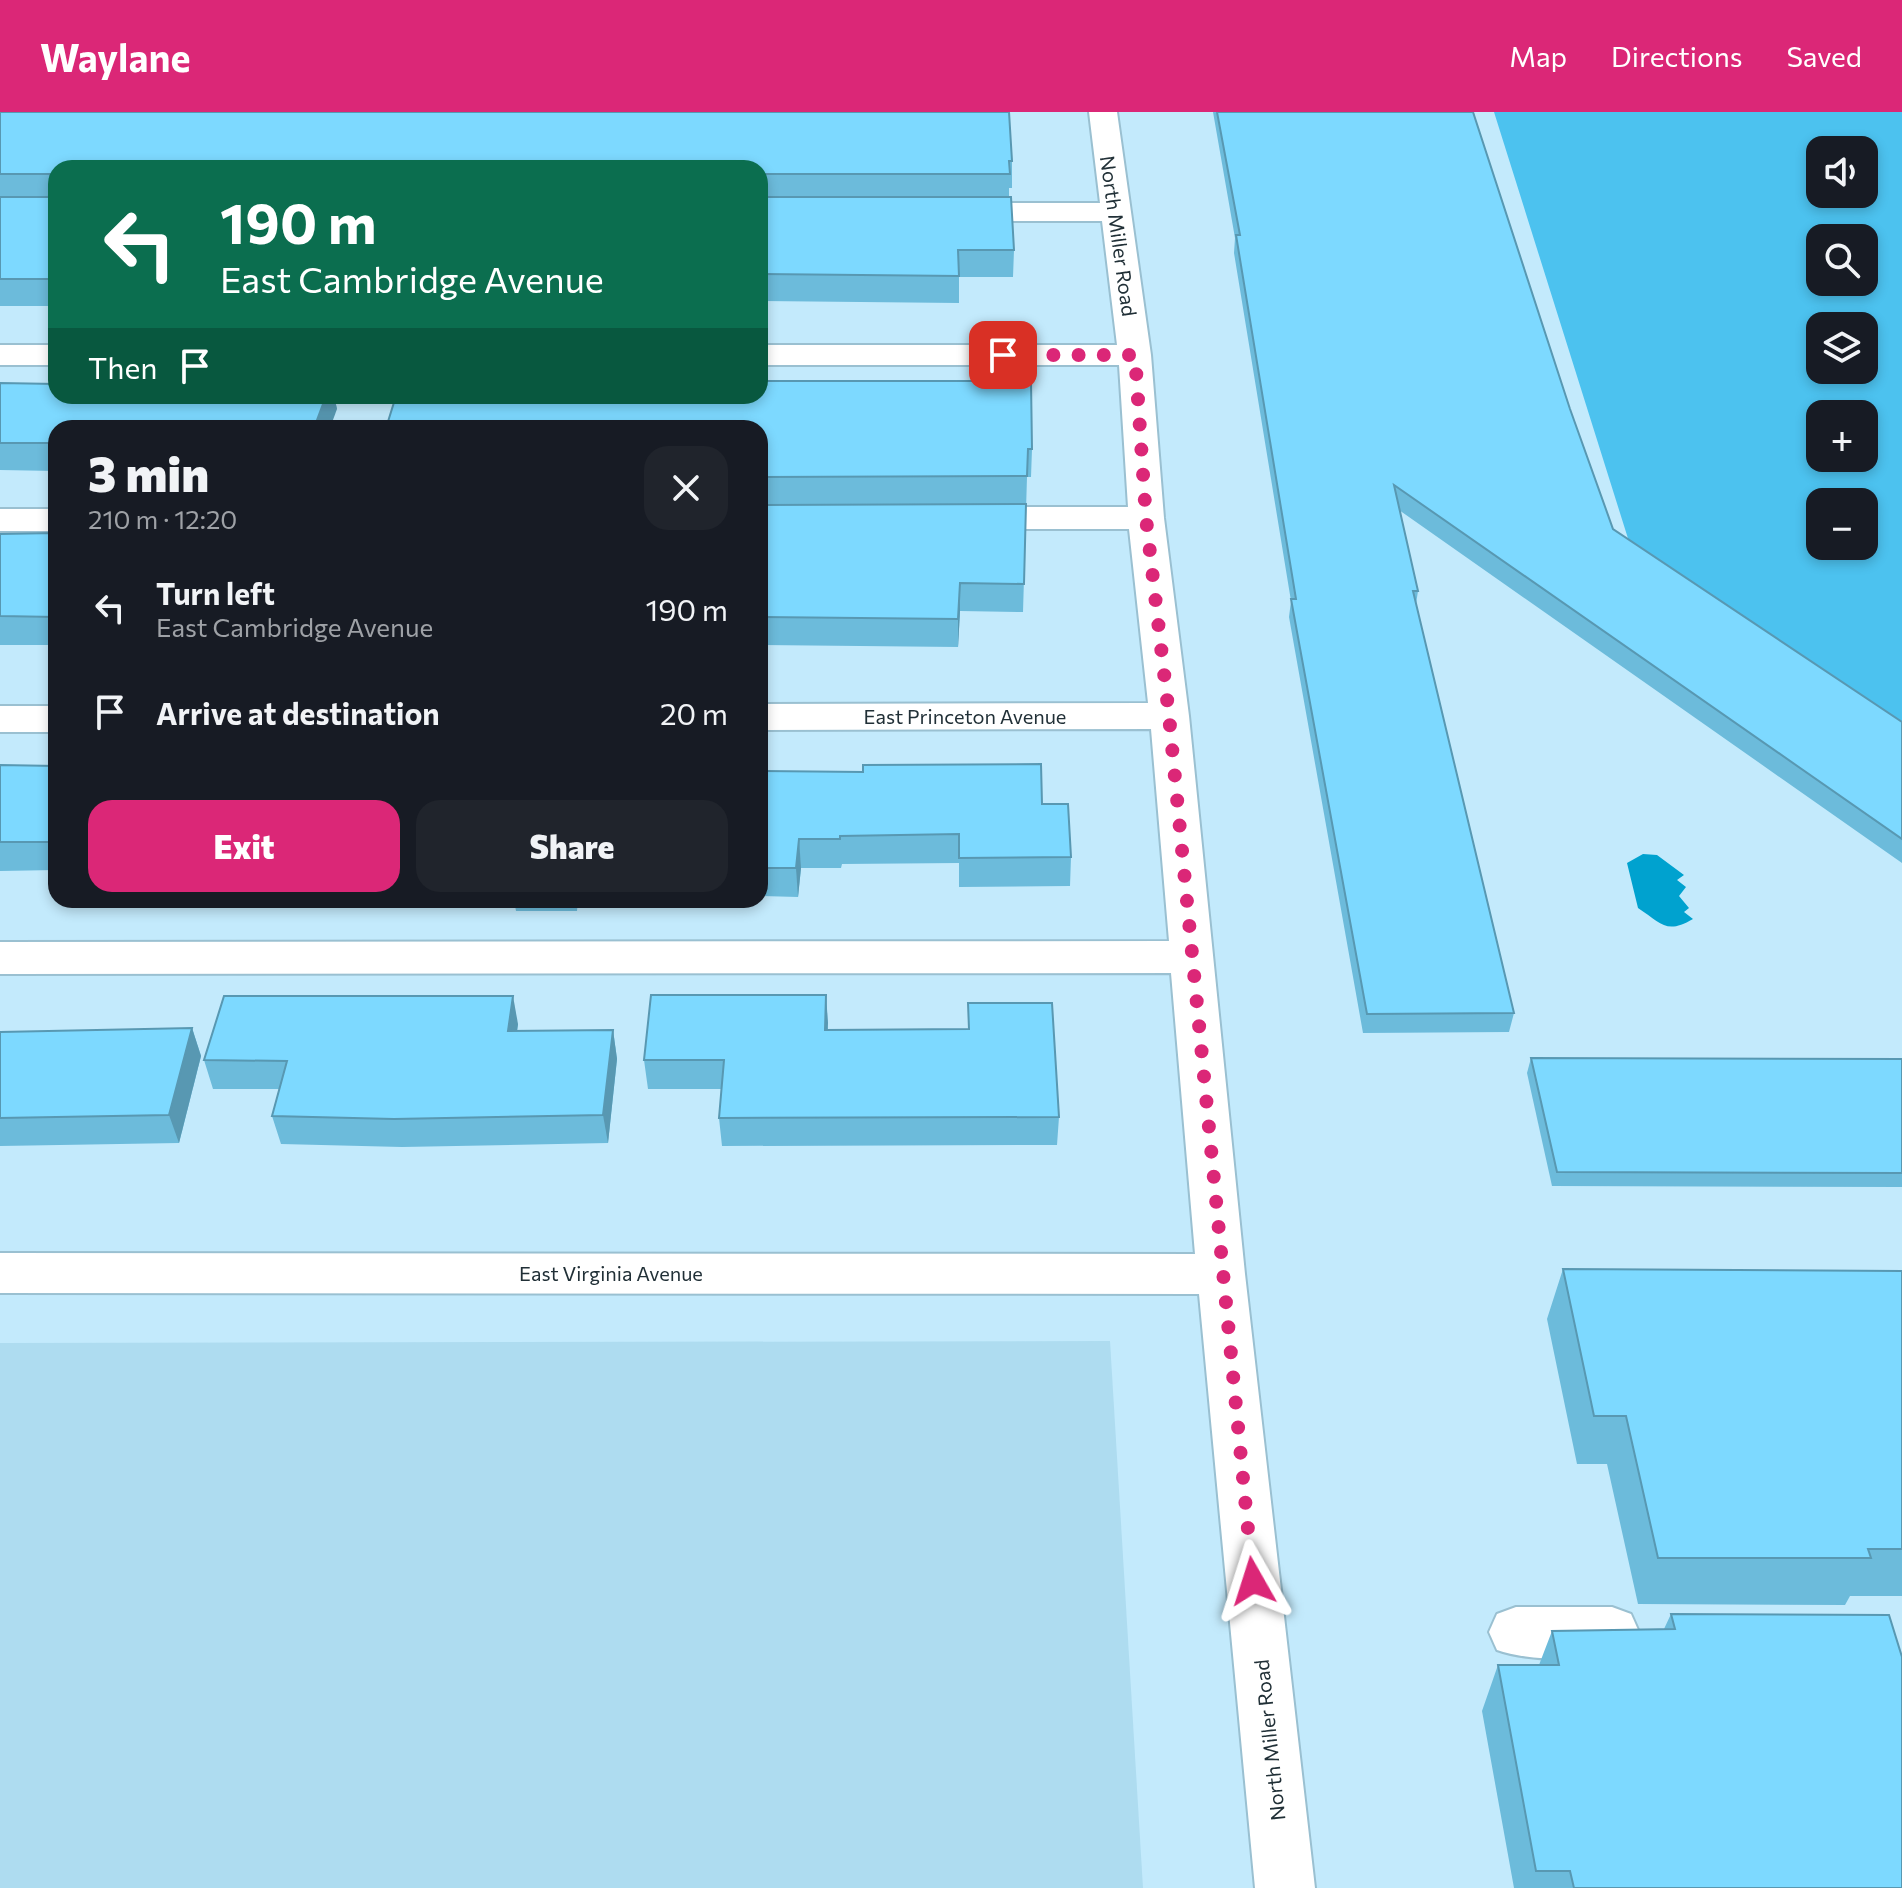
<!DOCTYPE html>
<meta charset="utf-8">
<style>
:root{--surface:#171b24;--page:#20242c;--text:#f1f3f6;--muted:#9ea1a6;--accent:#db2777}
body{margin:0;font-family:Commissioner,sans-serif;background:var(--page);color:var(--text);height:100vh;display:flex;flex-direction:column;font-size:30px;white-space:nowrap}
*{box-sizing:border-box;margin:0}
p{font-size:26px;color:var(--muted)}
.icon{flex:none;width:44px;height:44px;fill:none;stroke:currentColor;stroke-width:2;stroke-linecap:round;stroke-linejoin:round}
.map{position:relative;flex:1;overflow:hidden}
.drawer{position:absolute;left:48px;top:308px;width:720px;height:488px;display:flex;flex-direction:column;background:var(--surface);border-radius:24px;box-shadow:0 4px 12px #0003}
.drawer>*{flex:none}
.banner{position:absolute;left:48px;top:48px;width:720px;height:244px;border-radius:24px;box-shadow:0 4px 12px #0003;background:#0b6e4f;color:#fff;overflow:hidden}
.controls{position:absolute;left:1806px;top:24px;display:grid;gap:16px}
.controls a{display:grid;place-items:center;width:72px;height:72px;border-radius:16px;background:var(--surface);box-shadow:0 4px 12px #0003;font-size:40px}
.pin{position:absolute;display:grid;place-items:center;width:68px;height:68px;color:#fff;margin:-34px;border-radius:16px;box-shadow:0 4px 12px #0006}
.me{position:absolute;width:88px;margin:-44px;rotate:354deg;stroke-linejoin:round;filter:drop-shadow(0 0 6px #0008)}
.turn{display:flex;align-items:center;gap:28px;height:168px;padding:0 40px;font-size:36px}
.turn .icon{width:104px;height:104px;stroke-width:2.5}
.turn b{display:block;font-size:56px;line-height:68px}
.then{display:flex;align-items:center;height:76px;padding:0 40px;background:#0003;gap:16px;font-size:30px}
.round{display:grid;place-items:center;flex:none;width:84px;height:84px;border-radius:24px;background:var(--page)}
.summary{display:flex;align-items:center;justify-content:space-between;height:136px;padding:0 40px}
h1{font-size:48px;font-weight:800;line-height:60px}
.button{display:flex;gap:16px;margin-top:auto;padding:16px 40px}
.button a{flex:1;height:92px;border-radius:24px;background:var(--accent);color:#fff;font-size:32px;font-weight:800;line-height:92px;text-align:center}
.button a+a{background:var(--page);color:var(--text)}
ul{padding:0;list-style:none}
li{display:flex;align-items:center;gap:24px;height:104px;padding:0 40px}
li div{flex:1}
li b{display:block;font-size:30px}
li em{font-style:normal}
header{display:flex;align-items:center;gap:48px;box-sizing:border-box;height:112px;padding:0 40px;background:var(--accent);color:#fff}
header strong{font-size:38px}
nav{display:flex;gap:44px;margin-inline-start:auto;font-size:28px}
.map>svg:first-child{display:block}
.built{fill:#aedcf0}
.green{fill:#4cc2ef;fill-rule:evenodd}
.water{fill:#00a2cf}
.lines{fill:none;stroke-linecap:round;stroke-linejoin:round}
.minor-casing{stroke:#9ac0d1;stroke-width:4}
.minor{fill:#fff;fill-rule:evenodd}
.wall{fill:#6cbbdb}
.shaded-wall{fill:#5898b2}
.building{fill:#7dd9ff;stroke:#5898b2;stroke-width:2}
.route{stroke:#db2777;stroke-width:14;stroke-dasharray:0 25.2}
.labels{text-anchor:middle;stroke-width:8;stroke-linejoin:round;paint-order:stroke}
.street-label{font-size:20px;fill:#213037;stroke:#fff}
</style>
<header>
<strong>Waylane</strong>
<nav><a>Map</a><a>Directions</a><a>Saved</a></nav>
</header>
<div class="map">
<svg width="1902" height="1776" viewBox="0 0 1902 1776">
<rect width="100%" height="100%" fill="#c3eafc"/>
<!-- built -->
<polygon class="built" points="1110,1229 1143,1776 0,1776 0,1231"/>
<!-- green -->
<path class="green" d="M1494,0h408v613l-271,-177zM1820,38h44v44h-44zM1820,126h44v44h-44zM1820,214h44v44h-44zM1820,302h44v44h-44zM1820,390h44v44h-44z"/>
<!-- water -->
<path class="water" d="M1643,742l14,1 27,20 -7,5 9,7 -7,9 10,12 -5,4 9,7c-27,16 -32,4 -55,-11l-11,-45z"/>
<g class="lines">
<!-- minor casing -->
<g class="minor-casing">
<g id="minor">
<polygon points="1089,0 1117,0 1151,243 1164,406 1189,604 1245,1162 1315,1776 1255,1776 1199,1182 0,1181 0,1141 1195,1142 1171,861 0,862 0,830 1169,829 1151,617 760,618 760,592 1148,591 1129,417 965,417 952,414 947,406 952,398 965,395 1128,395 1119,253 760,253 760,233 1117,233 1102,109 950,109 939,106 935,100 939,94 950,91 1100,91"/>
<rect x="0" y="233" width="56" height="20"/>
<rect x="0" y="397" width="56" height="22"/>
<rect x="0" y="594" width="56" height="26"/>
<path d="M1516,1495h96l19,7 8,18 -8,18c-33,12 -101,12 -134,0l-8,-18 8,-18z"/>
</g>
</g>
<!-- minor -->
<use href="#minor" class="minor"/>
</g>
<!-- wall -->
<g class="wall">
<polygon points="0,0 1012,49 1012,76 1009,76 1009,85 1014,138 1013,165 959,165 959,191 760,189 760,56 56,56 56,194 0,194"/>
<polygon points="1213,0 1473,0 1570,297 1613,417 1902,610 1902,751 1399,398 1418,479 1416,492 1514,901 1509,920 1363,921 1289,505 1291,489 1234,141 1235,126"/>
<polygon points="0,271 56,284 334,284 337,297 56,316 56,359 0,358"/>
<polygon points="760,316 1032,337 1031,365 1027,365 1023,500 960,499 958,535 760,533"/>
<polygon points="56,421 56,533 0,533 0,422"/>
<polygon points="0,653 56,654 56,758 0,759"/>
<polygon points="760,659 1042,692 1071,745 1070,774 959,775 959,751 842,752 841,756 801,756 798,785 760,784"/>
<polygon points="514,788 578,788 577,799 516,799"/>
<polygon points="826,883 828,918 1059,1005 1057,1033 722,1034 719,1006 722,977 648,977 644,948"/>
<polygon points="518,912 517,919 613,918 617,947 608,1031 402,1035 281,1032 272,1004 279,977 213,977 204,948"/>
<polygon points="192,916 201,944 179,1031 0,1034 0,920"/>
<polygon points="1531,946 1902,947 1902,1075 1552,1074 1527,961"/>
<polygon points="1563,1157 1902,1159 1902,1484 1850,1484 1845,1493 1638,1492 1607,1352 1577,1352 1547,1207"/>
<polygon points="1671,1502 1902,1776 1514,1776 1482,1599 1498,1553 1539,1553 1552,1519 1664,1517"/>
</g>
<!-- shaded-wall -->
<g class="shaded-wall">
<polygon points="326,284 334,284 337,297 330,316 314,316"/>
<polygon points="960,471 960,499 958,535 958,507"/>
<polygon points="799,727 801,756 798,785 796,756"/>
<polygon points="826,883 828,911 826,946 825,918"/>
<polygon points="513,884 518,912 513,948 508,919"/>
<polygon points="192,916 201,944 179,1031 169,1003"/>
<polygon points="613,918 617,947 608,1031 603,1003"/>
</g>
<!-- building -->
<g class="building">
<polygon points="0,0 1009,0 1012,49 1009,49 1010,62 760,62 760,56 56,56 56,167 0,167 0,85 48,85 51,82 50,62 0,62"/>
<polygon points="1217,0 1473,0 1570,297 1613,417 1902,610 1902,727 1394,373 1418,479 1413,479 1514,901 1367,902 1291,487 1296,487 1236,123 1240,123"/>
<polygon points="760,85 1011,85 1014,138 958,138 959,164 760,162"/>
<polygon points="760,269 1031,269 1032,337 1028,337 1027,364 760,365 760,316 386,316 396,284 760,284"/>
<polygon points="0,271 56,272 56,284 326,284 314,316 56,316 56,331 0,331"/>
<polygon points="1026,392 1024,472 960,471 958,507 760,505 760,393"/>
<polygon points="56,421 56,505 0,504 0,422"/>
<polygon points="1041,652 1042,692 1068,692 1071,745 959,746 959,722 840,724 840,727 799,727 796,756 760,756 760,659 863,660 863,653"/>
<polygon points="0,653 56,654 56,730 0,730"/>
<polygon points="651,883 826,883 825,918 969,917 968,891 1052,891 1059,1005 719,1006 724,948 644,948"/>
<polygon points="224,884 513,884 508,919 613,918 603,1003 394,1007 272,1004 287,949 204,948"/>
<polygon points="192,916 169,1003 0,1006 0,920"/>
<polygon points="1531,946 1902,947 1902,1061 1557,1060"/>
<polygon points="1563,1157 1902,1159 1902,1437 1868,1437 1871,1446 1658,1446 1626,1304 1594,1304"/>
<polygon points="1671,1502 1889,1503 1902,1545 1902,1776 1574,1776 1570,1759 1536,1759 1498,1553 1559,1553 1552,1519 1675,1517"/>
</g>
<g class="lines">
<!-- route -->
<polyline class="route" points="1003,243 1135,243 1146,406 1169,604 1253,1469"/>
</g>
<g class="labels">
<!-- street labels -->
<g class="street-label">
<text transform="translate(1118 124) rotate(82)" y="7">North Miller Road</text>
<text x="965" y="612">East Princeton Avenue</text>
<text x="611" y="1169">East Virginia Avenue</text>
<text transform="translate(1270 1628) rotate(-96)" y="7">North Miller Road</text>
</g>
</g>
</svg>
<div class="controls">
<a><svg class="icon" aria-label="sound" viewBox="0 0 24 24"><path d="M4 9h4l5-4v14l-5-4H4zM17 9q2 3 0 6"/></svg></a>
<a><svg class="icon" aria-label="search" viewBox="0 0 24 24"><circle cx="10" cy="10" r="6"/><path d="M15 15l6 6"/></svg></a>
<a><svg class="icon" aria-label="layers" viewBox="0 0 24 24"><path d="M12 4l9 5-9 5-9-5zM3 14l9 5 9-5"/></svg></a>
<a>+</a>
<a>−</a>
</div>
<div class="pin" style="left:1003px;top:243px;background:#d93025"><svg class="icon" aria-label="arrive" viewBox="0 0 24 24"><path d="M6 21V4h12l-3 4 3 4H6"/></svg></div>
<svg class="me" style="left:1253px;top:1469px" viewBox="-20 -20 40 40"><path d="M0-17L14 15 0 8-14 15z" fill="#db2777" stroke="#fff" stroke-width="4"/></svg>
<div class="banner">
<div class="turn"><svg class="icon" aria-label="left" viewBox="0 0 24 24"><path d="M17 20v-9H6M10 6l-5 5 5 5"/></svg><div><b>190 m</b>East Cambridge Avenue</div></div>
<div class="then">Then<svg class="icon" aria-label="arrive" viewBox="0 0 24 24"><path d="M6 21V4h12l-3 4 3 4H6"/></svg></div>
</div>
<section class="drawer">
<div class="summary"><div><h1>3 min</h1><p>210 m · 12:20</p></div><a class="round"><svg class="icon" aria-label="close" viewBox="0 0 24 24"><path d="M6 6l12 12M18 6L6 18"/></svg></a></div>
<ul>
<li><svg class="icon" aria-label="left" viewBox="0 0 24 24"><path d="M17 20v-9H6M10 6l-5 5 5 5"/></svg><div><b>Turn left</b><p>East Cambridge Avenue</p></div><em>190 m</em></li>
<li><svg class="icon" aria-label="arrive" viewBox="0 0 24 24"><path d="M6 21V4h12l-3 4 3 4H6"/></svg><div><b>Arrive at destination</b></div><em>20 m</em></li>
</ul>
<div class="button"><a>Exit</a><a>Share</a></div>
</section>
</div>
